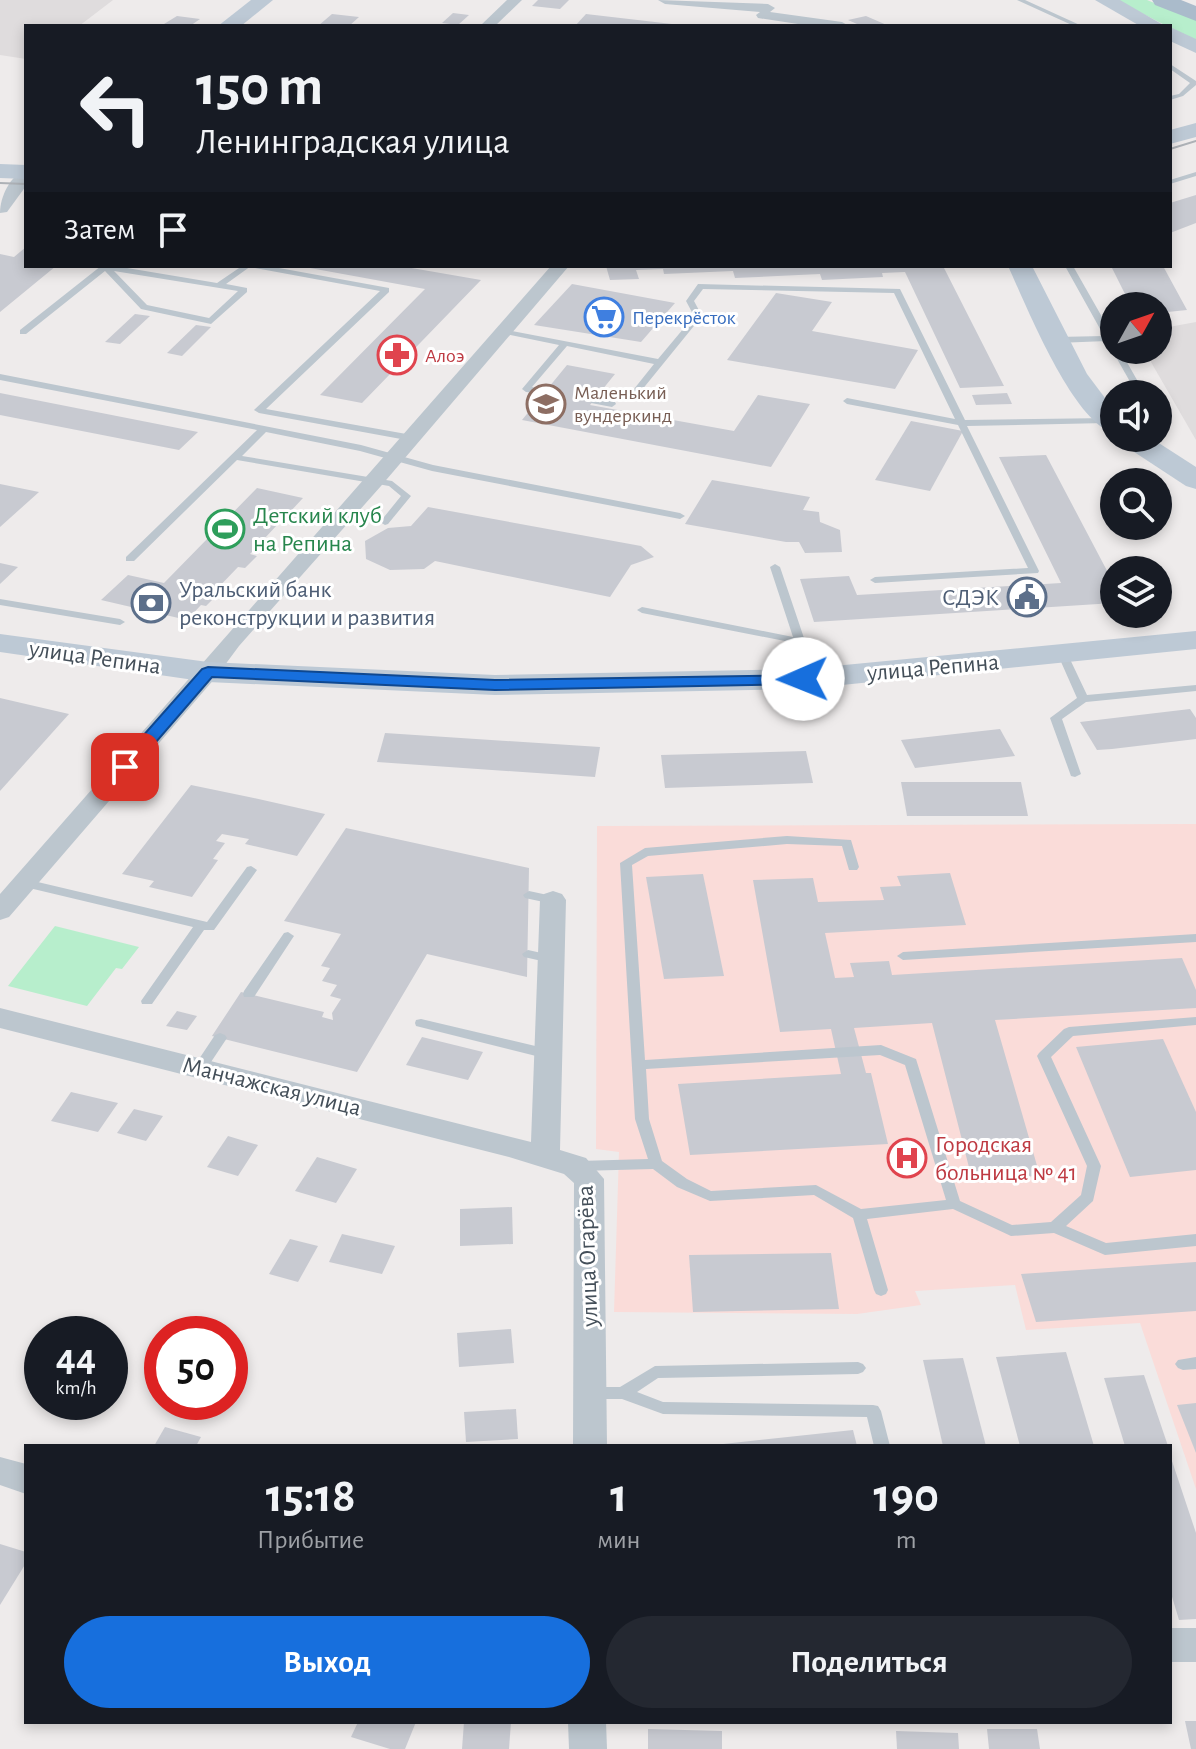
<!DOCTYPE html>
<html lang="ru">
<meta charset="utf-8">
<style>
:root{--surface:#171b24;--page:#242831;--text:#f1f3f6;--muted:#9ea1a6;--accent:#176fdd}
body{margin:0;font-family:"Alegreya Sans",sans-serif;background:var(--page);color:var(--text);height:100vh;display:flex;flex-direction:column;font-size:30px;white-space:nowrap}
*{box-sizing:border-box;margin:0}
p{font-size:26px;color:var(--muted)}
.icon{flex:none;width:44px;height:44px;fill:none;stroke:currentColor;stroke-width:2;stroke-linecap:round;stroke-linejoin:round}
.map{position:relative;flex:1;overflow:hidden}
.side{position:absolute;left:24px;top:1444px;width:1148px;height:280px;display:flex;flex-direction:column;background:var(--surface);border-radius:0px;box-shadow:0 4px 12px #0003}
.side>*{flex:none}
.top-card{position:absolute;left:24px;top:24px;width:1148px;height:244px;border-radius:0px;box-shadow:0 4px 12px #0003;background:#171b24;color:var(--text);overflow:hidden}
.needle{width:52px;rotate:50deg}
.tools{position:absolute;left:1100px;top:292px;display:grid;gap:16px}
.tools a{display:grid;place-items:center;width:72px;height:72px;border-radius:50%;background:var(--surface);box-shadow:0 4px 12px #0003;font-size:40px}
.speed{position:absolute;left:24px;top:1316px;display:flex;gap:16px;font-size:40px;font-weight:700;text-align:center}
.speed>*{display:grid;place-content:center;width:104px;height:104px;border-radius:50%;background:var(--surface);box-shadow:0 4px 12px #0003;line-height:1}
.speed small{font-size:20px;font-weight:400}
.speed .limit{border:12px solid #d22;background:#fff;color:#111}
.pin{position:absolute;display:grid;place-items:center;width:68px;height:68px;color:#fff;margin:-34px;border-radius:16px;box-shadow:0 4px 12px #0006}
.me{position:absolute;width:88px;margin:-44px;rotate:269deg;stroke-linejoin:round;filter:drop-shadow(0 0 6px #0008)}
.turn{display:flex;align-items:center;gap:28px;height:168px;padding:0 40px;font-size:36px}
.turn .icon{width:104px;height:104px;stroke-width:2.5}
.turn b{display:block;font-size:56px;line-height:68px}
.then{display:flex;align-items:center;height:76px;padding:0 40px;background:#0003;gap:16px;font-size:30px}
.eta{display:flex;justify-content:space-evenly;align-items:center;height:136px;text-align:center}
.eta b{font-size:48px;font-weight:700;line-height:56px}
.action{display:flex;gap:16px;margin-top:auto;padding:16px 40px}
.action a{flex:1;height:92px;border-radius:48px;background:var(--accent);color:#fff;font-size:32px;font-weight:700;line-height:92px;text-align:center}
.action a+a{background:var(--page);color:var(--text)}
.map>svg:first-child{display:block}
.education{fill:#dfdcdd}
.medical{fill:#fadcd9}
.green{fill:#b7eecc}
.building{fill:#c8cad1}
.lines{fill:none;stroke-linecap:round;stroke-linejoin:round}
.lane{fill:#bcc6ce;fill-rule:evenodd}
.street{fill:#bcc6ce;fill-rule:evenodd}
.secondary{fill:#bdc9d5;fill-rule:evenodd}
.primary{fill:#aabbcb;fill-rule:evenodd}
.tram{stroke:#adb1b6;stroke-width:2}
.route{fill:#176fdd;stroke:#0f4890;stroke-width:2}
.labels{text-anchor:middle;stroke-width:6;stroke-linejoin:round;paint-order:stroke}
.far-shop-label{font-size:20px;fill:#366cbe;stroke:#fff;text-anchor:start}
.far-health-label{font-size:20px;fill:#be3a42;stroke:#fff;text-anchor:start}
.far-education-label{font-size:20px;fill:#785e54;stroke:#fff;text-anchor:start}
.leisure-label{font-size:24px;fill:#27864d;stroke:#fff;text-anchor:start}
.service-label{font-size:24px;fill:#4e5e75;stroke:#fff;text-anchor:start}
.street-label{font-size:24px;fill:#444f59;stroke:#fff}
.health-label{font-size:24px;fill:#be3a42;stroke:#fff;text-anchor:start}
</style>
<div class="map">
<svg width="1196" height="1749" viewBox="0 0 1196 1749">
<rect width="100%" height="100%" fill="#eeebeb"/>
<!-- education -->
<g class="education">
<polygon points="0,0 113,0 79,26 26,26 26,59 0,55"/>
<polygon points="1196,322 1196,440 1144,350 1158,350 1158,329"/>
</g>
<!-- medical -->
<polygon class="medical" points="1196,824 1196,1489 1140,1323 1026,1330 1015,1285 915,1291 921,1305 857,1314 614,1312 619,1152 596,1149 597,826"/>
<!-- green -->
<g class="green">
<polygon points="1116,0 1147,0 1196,20 1196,41"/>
<polygon points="55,926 139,947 122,969 116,968 87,1006 8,986"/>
</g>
<!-- building -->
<g class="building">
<polygon points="538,0 569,0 560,9 532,6"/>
<polygon points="453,13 469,15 458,25 442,23"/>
<polygon points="332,14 359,17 349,26 318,26"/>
<polygon points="586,14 672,24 672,26 575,26"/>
<polygon points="177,16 200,19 190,26 164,24"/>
<polygon points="866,16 889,26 853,26 857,24 848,20"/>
<polygon points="1196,195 1196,223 1170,233 1170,203"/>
<polygon points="26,247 26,266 56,266 0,312 0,254 14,257"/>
<polygon points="299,266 400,266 481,280 362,403 320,395 425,289"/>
<polygon points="606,266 943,266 1004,386 960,388 905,272 882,273 883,277 822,280 820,274 735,278 733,271 664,274 663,269 636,270 639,279 610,280"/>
<polygon points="1111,266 1163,266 1187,310 1158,313 1158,306 1131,306"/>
<polygon points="572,284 675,303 641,342 534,325"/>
<polygon points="776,293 832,302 812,331 918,350 895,389 727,360"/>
<polygon points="135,314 150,316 120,344 105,342"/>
<polygon points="196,325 211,327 182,356 167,353"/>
<polygon points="567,365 615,374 590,405 734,431 758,395 810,404 771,467 522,420"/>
<polygon points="0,393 198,432 179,450 0,415"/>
<polygon points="1007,393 1012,404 976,405 972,395"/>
<polygon points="911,421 963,431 930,491 875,480"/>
<polygon points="1046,455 1114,584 1114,603 814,622 800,579 849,576 857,595 1061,583 999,457"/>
<polygon points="712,480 810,497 803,510 819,512 820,522 840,530 842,552 805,553 799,542 786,542 685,524"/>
<polygon points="0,484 39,492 0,527"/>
<polygon points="257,488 303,498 290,512 297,513 285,526 278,524 250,554 257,556 245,568 238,567 214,592 219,593 206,606 201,605 187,620 101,600 128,575 164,583"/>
<polygon points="428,507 641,546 654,557 631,565 610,597 435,561 424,569 390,570 366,559 365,541 388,528 411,526"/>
<polygon points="0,563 18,567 0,584"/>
<polygon points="0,698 69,714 0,791"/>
<polygon points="1190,709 1196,718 1196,739 1112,749 1097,750 1080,722"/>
<polygon points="1000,729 1015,756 915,768 901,740"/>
<polygon points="385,733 600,747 595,777 377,762"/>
<polygon points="806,751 813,783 665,788 661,755"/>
<polygon points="901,782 1021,782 1028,816 907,816"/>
<polygon points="191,785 249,797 325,814 297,856 245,844 249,839 222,834 216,841 225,843 213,859 218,860 192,897 149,887 154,881 122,874"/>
<polygon points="346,828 529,868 527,977 427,954 357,1072 212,1036 241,992 324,1012 322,1017 333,1020 332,1013 341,999 330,996 337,985 322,981 330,968 321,966 341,934 284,921"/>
<polygon points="950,873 966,925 825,933 835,978 854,977 850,963 889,961 892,975 1182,958 1196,990 1196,1008 995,1020 1040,1176 972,1179 932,1023 854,1028 866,1073 871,1073 888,1144 690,1155 678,1084 841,1074 831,1029 780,1032 753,880 813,878 818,902 884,900 880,887 901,886 897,876"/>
<polygon points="703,874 724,976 664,979 646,877"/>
<polygon points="177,1011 197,1016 187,1030 166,1026"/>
<polygon points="422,1037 483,1052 468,1080 406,1065"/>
<polygon points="1163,1039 1196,1112 1196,1170 1130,1177 1076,1047"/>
<polygon points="71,1092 118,1103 98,1132 51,1121"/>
<polygon points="134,1109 163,1116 146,1141 117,1133"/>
<polygon points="228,1136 258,1145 238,1176 207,1167"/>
<polygon points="317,1157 357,1169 336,1203 295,1191"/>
<polygon points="512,1207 513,1244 460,1246 460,1209"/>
<polygon points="342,1234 395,1246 382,1274 329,1262"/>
<polygon points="290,1239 318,1246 298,1282 269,1274"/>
<polygon points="831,1253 839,1309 693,1312 689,1255"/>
<polygon points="1196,1262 1196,1311 1036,1322 1021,1274"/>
<polygon points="511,1329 514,1363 459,1367 457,1333"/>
<polygon points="1066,1352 1094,1446 1020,1446 996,1357"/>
<polygon points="963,1358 986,1446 943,1446 923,1360"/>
<polygon points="1144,1375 1168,1446 1125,1446 1104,1378"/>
<polygon points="1196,1403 1196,1453 1177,1405"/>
<polygon points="516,1409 518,1439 466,1442 464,1412"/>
<polygon points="165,1427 201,1437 196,1446 154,1446"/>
<polygon points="853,1430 857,1446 723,1446 723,1444"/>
<polygon points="1170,1455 1196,1533 1196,1619 1179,1620 1170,1590"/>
<polygon points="0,1544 26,1552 26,1563 0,1605"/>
<polygon points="1185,1721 1196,1721 1196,1749 1191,1749"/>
<polygon points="358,1722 416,1722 405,1749 390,1749 351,1737"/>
<polygon points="464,1722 511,1722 509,1749 462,1749"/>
<polygon points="648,1729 722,1731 722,1749 648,1749"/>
<polygon points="987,1729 1037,1729 1040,1749 989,1749"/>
<polygon points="896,1731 958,1733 959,1749 897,1749"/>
</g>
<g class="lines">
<!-- lane -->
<g class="lane">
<polygon points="1017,0 1025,0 1082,26 1074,26"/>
<polygon points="1170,64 1196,81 1196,85 1183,96 1170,100 1170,96 1179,94 1190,83 1170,69"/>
<polygon points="1196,172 1196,176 1170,184 1170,180"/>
<path d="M101,266h14l102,17 25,-17h26l121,22v4l-123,117 146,26 5,3 -5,3 -153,-28 -5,-3 126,-119 -125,-23 -4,-2 -25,18 21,4v4l-36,32 -70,-15 -36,-38 -79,63h-6v-4zM114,271l124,20 -29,27 -62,-13z"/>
<polygon points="1065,266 1073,266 1114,338 1114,350 1120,350 1145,394 1137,394 1112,350 1113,348 1107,341 1057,343 1053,340 1057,337 1104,336"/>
<polygon points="698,284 900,289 965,420 1109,418 1109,422 1106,423 967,426 1039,571 1038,573 875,583 870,580 875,577 1028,568 958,425 847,404 843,401 847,398 955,419 894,293 703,289 694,301 702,316 637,396 634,397 630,394 654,364 567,346 532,387 548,390 548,394 526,392 522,389 559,345 501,333 501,329 658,359 694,316 686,301"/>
<polygon points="0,374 361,445 433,465 680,513 685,516 680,519 432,471 360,451 266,432 242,456 392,481 411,496 388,524 385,525 380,522 401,496 389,486 237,460 134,561 126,561 126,557 257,430 0,380"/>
<polygon points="594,398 615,402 616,404 612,407 591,403 591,399"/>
<polygon points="1158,421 1161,422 1167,431 1165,433 1158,434"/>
<polygon points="775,564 780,567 805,641 808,679 807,681 799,681 798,679 795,643 642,613 637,610 642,607 793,637 770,567"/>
<polygon points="0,599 120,619 125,622 120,625 0,605"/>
<polygon points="1063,652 1068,655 1087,695 1196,685 1196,691 1086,702 1062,719 1081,774 1075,777 1071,776 1050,718 1077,698 1058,655"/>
<path d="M787,836l64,4 8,27 -2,3h-8l-7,-24 -55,-2 -139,12 -16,9 13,195 236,-15 35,14 44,142 52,24 39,-3 30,-27 6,-29 -50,-110 2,-3 25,-24 5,-2 127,-10v8l-123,11 -22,21 50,109 -8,35 -27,25 40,17 90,-9v12l-91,9 -51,-22 -43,3 -58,-27 -86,10 21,71 -2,4 -5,2 -5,-2 -2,-4 -21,-72 -39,-23 -104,6 -33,-14 -24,-18 -74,2 -5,-1 -2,-4 2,-4 5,-1 69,-2 -13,-40 -15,-256 25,-15zM880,1055l25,10 41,135 -85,9 -45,-24 -105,6 -24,-12 -25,-18 -13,-42 -3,-50z"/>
<polygon points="251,866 257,870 214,930 204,930 152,1004 142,1004 141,1001 193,927 25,887 19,883 25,879 207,922 247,867"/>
<polygon points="529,891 557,897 559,900 553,904 525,898 523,895"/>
<polygon points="288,932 294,936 292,939 254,997 244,997 243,994 244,991 284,933"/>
<polygon points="1196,934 1196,942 903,960 897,956 903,952"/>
<polygon points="528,950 555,956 557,959 551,963 524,957 522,954"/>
<polygon points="421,1019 548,1049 553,1051 555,1054 553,1057 548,1059 416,1026 415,1023 416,1020"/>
<polygon points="220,1033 225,1035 227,1038 205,1071 195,1071 193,1068 215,1035"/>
<polygon points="1196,1357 1196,1369 1183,1370 1178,1368 1175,1364 1178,1360"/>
<polygon points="858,1362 863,1364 866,1368 863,1372 858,1374 658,1378 637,1392 663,1402 873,1405 878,1406 881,1411 890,1446 874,1446 867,1417 663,1414 622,1399 591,1399 586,1397 583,1393 586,1389 591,1387 620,1387 655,1366"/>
</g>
<!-- street -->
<g class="street">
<polygon points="507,0 522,0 495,26 480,26"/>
<polygon points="658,0 768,4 775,8 770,12 842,22 849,26 811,26 758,18 756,15 760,12 665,4"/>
<path d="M26,170v16l-19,26 -7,1c0,-16 10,-38 26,-43z"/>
<polygon points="551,266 569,266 381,486 239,646 216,677 9,917 0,920 0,894"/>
<polygon points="553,891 562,894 566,900 560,1150 586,1158 604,1179 607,1446 573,1446 574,1183 564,1174 509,1157 0,1028 0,1008 531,1142 540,900 544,894"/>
<polygon points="0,1457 26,1464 26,1494 0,1485"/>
<rect x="1170" y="1628" width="26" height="34"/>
<polygon points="568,1722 606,1722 607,1749 569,1749"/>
</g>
<!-- secondary -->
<g class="secondary">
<polygon points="251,0 273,0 241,26 218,26"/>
<polygon points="1095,0 1120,0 1165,26 1140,26"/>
<polygon points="1170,27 1196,39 1196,53 1170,41"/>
<polygon points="1196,123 1196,137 1170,144 1170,130"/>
<polygon points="0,164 26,165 26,179 0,178"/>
<path d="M1008,266h24l55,108 27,36v23c-41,-10 -88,-128 -106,-167z"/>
<polygon points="1118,438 1151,438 1196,467 1196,489 1186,486 1122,444"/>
<polygon points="1196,631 1196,649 803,689 495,695 208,682 0,652 0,634 208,662 495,675 803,669"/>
</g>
<!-- primary -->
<polygon class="primary" points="1152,0 1181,0 1196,6 1196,21 1155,5"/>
<!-- tram -->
<g class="tram">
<polyline points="1170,149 1196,141"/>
<polyline points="0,183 26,184"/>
</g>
</g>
<!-- route -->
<polygon class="route" points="208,667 495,680 803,675 811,679 803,684 495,690 212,677 131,771 119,771 116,767 119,763 202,669"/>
<!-- icons -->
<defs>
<g id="supermarket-ring" transform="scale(2)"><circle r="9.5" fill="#fff" stroke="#3f7fe0" stroke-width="1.5"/><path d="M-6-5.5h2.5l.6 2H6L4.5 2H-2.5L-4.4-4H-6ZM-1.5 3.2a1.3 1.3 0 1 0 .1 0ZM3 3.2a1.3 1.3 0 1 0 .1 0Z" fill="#3f7fe0"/></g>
<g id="pharmacy-ring" transform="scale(2)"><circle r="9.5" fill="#fff" stroke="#e0444e" stroke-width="1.5"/><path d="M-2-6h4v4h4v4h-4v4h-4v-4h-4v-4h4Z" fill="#e0444e"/></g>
<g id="school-ring" transform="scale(2)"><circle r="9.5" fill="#fff" stroke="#8d6e63" stroke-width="1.5"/><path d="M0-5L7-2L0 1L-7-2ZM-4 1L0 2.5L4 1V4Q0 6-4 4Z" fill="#8d6e63"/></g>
<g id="stadium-ring" transform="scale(2)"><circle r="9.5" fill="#fff" stroke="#2e9e5b" stroke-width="1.5"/><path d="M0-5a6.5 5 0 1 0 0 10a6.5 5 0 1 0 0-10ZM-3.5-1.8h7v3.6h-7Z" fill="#2e9e5b"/></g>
<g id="civic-ring" transform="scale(2)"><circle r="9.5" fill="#fff" stroke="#5c6f8a" stroke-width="1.5"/><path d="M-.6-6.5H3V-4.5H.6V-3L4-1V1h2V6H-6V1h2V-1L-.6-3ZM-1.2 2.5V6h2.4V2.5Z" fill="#5c6f8a"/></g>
<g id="bank-ring" transform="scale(2)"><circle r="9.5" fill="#fff" stroke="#5c6f8a" stroke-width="1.5"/><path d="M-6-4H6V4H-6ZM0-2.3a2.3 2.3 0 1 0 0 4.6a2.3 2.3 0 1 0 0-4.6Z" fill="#5c6f8a"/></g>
<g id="hospital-ring" transform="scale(2)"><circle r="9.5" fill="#fff" stroke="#e0444e" stroke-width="1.5"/><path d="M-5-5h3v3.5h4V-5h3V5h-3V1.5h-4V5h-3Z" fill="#e0444e"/></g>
</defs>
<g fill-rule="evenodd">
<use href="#supermarket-ring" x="604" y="317"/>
<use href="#pharmacy-ring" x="397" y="355"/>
<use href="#school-ring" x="546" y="404"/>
<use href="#stadium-ring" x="225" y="529"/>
<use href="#civic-ring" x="1027" y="597"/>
<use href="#bank-ring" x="151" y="603"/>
<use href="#hospital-ring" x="907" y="1158"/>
</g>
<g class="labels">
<!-- far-shop labels -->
<g class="far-shop-label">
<text x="632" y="324">Перекрёсток</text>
</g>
<!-- far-health labels -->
<g class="far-health-label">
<text x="425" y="362">Алоэ</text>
</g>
<!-- far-education labels -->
<g class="far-education-label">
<text x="574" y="399">Маленький<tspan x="574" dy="23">вундеркинд</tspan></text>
</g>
<!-- leisure labels -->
<g class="leisure-label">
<text x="253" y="523">Детский клуб<tspan x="253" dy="28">на Репина</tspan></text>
</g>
<!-- service labels -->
<g class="service-label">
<text x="179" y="597">Уральский банк<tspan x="179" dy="28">реконструкции и развития</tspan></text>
<text x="999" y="605" text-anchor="end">СДЭК</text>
</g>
<!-- street labels -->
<g class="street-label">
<text transform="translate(95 657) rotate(8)" y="8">улица Репина</text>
<text transform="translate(933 667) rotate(-5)" y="8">улица Репина</text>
<text transform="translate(272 1086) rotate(14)" y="8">Манчажская улица</text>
<text transform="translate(587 1256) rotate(-92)" y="8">улица Огарёва</text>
</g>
<!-- health labels -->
<g class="health-label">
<text x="935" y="1152">Городская<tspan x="935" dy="28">больница № 41</tspan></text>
</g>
</g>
</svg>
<div class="tools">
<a><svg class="needle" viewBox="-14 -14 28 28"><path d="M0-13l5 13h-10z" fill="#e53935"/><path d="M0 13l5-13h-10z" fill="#9ea1a6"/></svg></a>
<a><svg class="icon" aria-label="sound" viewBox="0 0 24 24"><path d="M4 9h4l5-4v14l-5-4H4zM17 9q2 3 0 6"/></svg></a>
<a><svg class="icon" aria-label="search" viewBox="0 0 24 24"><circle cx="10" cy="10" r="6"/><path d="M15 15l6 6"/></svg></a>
<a><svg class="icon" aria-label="layers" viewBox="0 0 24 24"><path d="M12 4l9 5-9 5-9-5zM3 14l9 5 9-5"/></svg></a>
</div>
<div class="speed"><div>44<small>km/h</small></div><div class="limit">50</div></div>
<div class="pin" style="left:125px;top:767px;background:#d93025"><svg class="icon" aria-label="arrive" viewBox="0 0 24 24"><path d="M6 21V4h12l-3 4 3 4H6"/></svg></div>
<svg class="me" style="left:803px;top:679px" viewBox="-20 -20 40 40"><circle r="19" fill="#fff"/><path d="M0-13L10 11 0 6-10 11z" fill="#176fdd"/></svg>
<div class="top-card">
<div class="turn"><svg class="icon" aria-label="left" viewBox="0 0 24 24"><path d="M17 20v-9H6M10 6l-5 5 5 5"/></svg><div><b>150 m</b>Ленинградская улица</div></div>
<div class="then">Затем<svg class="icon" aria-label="arrive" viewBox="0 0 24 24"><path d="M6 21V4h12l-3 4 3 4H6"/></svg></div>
</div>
<section class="side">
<div class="eta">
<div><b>15:18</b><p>Прибытие</p></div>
<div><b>1</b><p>мин</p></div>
<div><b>190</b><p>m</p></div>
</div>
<div class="action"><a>Выход</a><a>Поделиться</a></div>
</section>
</div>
